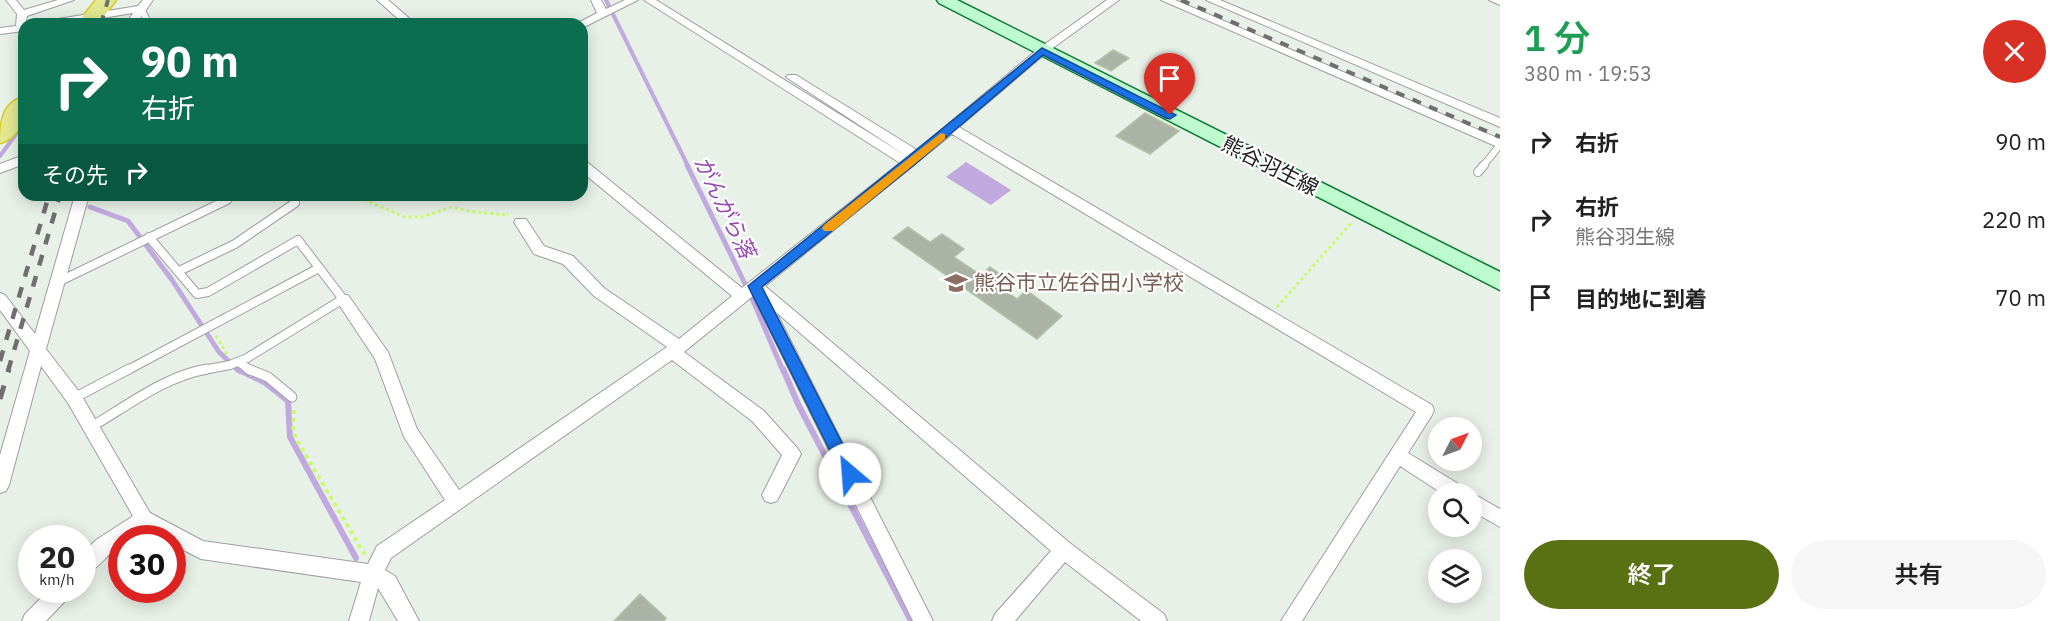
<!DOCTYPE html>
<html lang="ja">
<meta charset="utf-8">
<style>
:root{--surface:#fff;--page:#f6f6f6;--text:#222;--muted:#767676;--accent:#5a7113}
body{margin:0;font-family:"IBM Plex Sans","Noto Sans JP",sans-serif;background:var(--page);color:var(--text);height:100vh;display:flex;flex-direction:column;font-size:22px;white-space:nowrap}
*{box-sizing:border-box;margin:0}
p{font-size:20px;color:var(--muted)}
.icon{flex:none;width:33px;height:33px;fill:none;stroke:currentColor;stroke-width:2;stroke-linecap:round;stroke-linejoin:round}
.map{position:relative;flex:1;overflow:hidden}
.panel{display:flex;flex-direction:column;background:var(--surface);width:570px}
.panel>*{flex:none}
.banner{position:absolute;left:18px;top:18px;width:570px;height:183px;border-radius:18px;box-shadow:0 3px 15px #0003;background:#0b6e4f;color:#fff;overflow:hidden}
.needle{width:39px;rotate:48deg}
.buttons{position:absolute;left:1428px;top:417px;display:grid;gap:12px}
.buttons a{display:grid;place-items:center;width:54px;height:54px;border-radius:50%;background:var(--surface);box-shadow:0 3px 15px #0003;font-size:30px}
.speed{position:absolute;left:18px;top:525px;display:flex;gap:12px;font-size:30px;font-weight:700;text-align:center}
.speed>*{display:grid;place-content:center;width:78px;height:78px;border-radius:50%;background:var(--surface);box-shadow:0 3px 15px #0003;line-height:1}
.speed small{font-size:15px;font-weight:400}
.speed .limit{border:9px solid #d22;background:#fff;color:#111}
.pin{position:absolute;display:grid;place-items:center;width:51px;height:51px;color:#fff;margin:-62px -26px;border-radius:50% 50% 50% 0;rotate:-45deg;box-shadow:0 0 6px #0007}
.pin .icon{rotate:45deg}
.me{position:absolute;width:66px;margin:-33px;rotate:333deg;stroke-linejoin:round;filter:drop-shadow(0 0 4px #0008)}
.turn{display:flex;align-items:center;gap:21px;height:126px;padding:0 24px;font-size:27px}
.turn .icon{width:78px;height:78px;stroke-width:2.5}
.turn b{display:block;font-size:42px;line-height:51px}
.then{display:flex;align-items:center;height:57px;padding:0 24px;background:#0003;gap:12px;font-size:22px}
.round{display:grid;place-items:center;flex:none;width:63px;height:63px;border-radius:32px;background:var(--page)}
.headline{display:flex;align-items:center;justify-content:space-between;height:102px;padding:0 24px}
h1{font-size:36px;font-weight:600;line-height:45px;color:#1e9e55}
.primary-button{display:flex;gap:12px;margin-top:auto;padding:12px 24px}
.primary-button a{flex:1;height:69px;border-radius:36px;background:var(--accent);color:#fff;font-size:24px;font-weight:600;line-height:69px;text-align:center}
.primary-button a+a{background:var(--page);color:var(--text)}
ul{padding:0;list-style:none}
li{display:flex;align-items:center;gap:18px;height:78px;padding:0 24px}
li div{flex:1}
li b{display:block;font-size:22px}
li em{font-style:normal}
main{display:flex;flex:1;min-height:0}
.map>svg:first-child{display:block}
.water{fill:#c1a8de}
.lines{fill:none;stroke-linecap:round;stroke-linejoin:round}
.stream-far2{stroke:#c1a8de;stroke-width:4}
.stream-far1{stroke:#c1a8de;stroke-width:5}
.stream{stroke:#c1a8de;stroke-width:6}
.building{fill:#abb3a6;stroke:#b2c3a9;stroke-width:1.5}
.lane-far2-casing{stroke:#9e9e9e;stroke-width:8}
.lane-far1-casing{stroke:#9e9e9e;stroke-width:10}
.lane-casing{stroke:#9e9e9e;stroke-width:11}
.street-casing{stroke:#9e9e9e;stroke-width:2}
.secondary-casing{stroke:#057a2e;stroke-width:3}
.highway-casing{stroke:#dcc928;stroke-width:3}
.path-far1{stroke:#cafa70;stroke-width:3;stroke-dasharray:3 3;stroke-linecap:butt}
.path{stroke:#cafa70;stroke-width:4;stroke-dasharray:4 4;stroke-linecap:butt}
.lane-far2{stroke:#fff;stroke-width:6}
.lane-far1{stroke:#fff;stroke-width:8}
.lane{stroke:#fff;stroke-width:9}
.street{fill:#fff;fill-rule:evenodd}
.secondary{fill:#bdface;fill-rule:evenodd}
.highway{fill:#e3e790;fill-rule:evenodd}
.rail-far2{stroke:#6f6f6f;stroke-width:4;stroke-dasharray:9 9;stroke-linecap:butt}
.rail-far1{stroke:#6f6f6f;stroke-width:4.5;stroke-dasharray:11 11;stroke-linecap:butt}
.rail{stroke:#6f6f6f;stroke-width:5;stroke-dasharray:14 14;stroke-linecap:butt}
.route{fill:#1a73e8;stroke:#114b97;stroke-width:1.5}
.slow{fill:#f59e0b}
.labels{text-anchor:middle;stroke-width:4.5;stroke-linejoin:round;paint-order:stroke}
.street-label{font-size:21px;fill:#212121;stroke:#fff}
.education-label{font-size:21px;fill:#785e54;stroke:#fff;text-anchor:start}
.water-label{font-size:22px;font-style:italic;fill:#974cb2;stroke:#fff}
</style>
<main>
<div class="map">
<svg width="1500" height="621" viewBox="0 0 1500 621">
<rect width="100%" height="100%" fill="#e8f1e7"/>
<!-- water -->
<polygon class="water" points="966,162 1011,190 991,205 946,177"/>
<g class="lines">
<!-- stream-far2 -->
<g class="stream-far2">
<polyline points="606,0 688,166"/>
<polyline points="0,156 24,123"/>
</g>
<!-- stream-far1 -->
<g class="stream-far1">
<polyline points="687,165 751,296 783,371"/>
<polyline points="90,207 128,221 172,280 219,352 239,371"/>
</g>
<!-- stream -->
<g class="stream">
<polyline points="237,369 264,382 288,401 290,437 356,558"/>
<polyline points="783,369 798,404 911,621"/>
</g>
</g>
<!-- building -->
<g class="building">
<polygon points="1113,50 1129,58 1111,71 1095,63"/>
<polygon points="1145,113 1179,131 1150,154 1116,136"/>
<polygon points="908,227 930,242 942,234 964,249 954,257 981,275 990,267 1006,278 998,285 1017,299 1026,290 1062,316 1037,339 893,238"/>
<polygon points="640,594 666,618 664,621 614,621"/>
</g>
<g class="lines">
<!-- lane-far2 casing -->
<g class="lane-far2-casing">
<g id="lane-far2">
<polyline points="141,9 149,24"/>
<polyline points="1483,166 1500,145"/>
</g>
</g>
<!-- lane-far1 casing -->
<g class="lane-far1-casing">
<g id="lane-far1">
<polyline points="1478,172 1484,165"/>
<polyline points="149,237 197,294 208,292 298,240 343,299 247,358 230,365 198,371"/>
<polyline points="179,271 235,244 295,203"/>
<polyline points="56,283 227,200"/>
<polyline points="239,362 251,371"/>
<polyline points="126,371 319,268"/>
</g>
</g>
<!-- lane casing -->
<g class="lane-casing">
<g id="lane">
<polyline points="248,369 268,377 292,397"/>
<polyline points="74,398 129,369"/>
<path d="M91,427c36,-21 74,-51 116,-58"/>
</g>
</g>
<!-- street casing -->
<g class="street-casing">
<g id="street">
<polygon points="6,0 16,0 24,10 58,0 74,0 27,16 24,31 0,34 0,28 16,26 17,14"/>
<polygon points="143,0 153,0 136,24 126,24 133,13 66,24 41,24 46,21 138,6"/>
<polygon points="377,0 388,0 416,24 404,24"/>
<polygon points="591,0 601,0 606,9 625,0 638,0 582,28 582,24 578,23 597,13"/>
<path d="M644,0h12l252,157 -122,-80 2,-2h8l121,75 121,-101 69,-49h12l-73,53 -87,74 473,278 2,5 -2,5 -24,38 57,35 3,6h-25l-43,-28 -98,155h-21l135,-209 -464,-278 -187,152 306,258 93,70 3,7h-26l-76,-59 -50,59h-23l3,-7 56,-63 -275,-239 157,309h-20l-160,-325 -69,56 80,59 34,38 3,5 -24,47 -6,2 -6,-2 -3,-6 20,-40 -30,-34 -80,-61 -281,198 -6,12 10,6 24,45h-21l-20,-33 -9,33h-20l12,-39 -160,-23 -29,-15v-6h-10l-17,-9 -15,9h-8v6c-14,9 -25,27 -40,33v-23l14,-14 37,-24 -65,-113 -27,-37 -32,119 -3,6 -6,2v-38l30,-104 -30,-41v-17l5,2 30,39 40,-139h14l-43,154 34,44 70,120 53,28 165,23 9,-18 68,-46 -41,-63 -29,-78 -37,-56 -2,-4 2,-4h10l40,57 29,77 42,61 208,-143 -73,-51 -31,-32 -29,-10 -20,-32 2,-3h10l18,27 29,10 31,32 75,51 53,-43 -150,-124v-11l5,1 155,126 158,-125z"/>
<polygon points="1161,0 1175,0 1500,139 1500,148"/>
<polygon points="1206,0 1220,0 1500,118 1500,127"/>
<polygon points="1489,0 1500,0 1500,5"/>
<polygon points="24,155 24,164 0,173 0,164"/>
<polygon points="1472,493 1500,509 1500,527 1472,511"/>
<polygon points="49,590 72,590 69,597 46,621 22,621 25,614"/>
</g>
</g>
<!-- secondary casing -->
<g class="secondary-casing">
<polygon id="secondary" points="937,0 957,0 1500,272 1500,290 939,3"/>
</g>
<!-- highway casing -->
<g class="highway-casing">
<g id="highway">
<polygon points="96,0 116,0 98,24 77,24"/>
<path d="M24,97c0,19 -2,40 -24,46 0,-19 2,-41 24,-46z"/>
</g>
</g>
<!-- path-far1 -->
<g class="path-far1">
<polyline points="353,195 405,217 422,217 451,207 474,212 509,215"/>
<polyline points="1277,307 1352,222"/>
<polyline points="216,336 227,354"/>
</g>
<!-- path -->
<polyline class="path" points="294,410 293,431 298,442 365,555"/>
<!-- lane-far2 -->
<use href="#lane-far2" class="lane-far2"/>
<!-- lane-far1 -->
<use href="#lane-far1" class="lane-far1"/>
<!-- lane -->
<use href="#lane" class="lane"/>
<!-- street -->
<use href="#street" class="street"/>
<!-- secondary -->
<use href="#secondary" class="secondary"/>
<!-- highway -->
<use href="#highway" class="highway"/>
<!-- rail-far2 -->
<g class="rail-far2">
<polyline points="1181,0 1500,137"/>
<polyline points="101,24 108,0"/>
</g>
<!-- rail-far1 -->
<g class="rail-far1">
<polyline points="0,361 49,195"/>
<polyline points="8,371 60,195"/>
</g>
<!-- rail -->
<polyline class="rail" points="0,399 9,369"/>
</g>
<!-- route -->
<polygon class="route" points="1042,48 1176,115 1170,119 1166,118 1043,55 913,166 762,287 858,474 855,479 850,482 844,479 748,286"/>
<!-- slow -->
<polygon class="slow" points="941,133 945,134 945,139 833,231 824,231 822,228 824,225"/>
<!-- icons -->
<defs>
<g id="school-bare" transform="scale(1.8)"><path d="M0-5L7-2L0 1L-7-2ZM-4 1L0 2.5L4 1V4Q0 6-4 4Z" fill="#8d6e63" stroke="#fff" stroke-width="2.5" paint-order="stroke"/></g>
</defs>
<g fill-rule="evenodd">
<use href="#school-bare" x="956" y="283"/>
</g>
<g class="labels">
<!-- street labels -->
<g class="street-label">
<text transform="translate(1270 166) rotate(27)" y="7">熊谷羽生線</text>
</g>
<!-- education labels -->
<g class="education-label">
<text x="974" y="290">熊谷市立佐谷田小学校</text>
</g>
<!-- water labels -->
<g class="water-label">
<text transform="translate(725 207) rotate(64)" y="8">がんがら落</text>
</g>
</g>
</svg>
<div class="buttons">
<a><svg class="needle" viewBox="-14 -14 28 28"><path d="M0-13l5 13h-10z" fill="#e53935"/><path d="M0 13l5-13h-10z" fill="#767676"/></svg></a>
<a><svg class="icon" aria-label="search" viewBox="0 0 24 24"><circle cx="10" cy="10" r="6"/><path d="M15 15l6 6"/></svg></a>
<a><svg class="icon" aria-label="layers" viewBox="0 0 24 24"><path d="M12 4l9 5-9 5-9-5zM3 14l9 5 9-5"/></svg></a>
</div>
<div class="speed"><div>20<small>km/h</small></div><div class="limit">30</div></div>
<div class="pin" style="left:1170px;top:115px;background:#d93025"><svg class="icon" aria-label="arrive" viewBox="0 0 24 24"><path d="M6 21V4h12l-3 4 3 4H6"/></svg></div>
<svg class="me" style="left:850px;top:474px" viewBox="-20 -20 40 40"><circle r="19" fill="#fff"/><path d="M0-13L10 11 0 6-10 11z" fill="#1a73e8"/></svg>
<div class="banner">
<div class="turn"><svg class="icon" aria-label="right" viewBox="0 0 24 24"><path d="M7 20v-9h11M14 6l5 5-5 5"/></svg><div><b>90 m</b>右折</div></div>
<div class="then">その先<svg class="icon" aria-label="right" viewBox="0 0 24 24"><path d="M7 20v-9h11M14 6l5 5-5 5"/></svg></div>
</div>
</div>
<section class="panel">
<div class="headline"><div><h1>1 分</h1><p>380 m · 19:53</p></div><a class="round" style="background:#d93025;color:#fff"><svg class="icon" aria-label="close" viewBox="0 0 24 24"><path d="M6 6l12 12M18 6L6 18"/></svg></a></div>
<ul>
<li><svg class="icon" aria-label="right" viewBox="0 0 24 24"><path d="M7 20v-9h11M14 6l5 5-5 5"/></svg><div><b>右折</b></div><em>90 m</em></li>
<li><svg class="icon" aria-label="right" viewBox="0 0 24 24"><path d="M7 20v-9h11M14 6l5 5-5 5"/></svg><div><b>右折</b><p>熊谷羽生線</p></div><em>220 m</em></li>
<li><svg class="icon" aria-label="arrive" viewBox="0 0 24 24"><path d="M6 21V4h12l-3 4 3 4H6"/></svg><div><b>目的地に到着</b></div><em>70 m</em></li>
</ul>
<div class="primary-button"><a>終了</a><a>共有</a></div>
</section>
</main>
